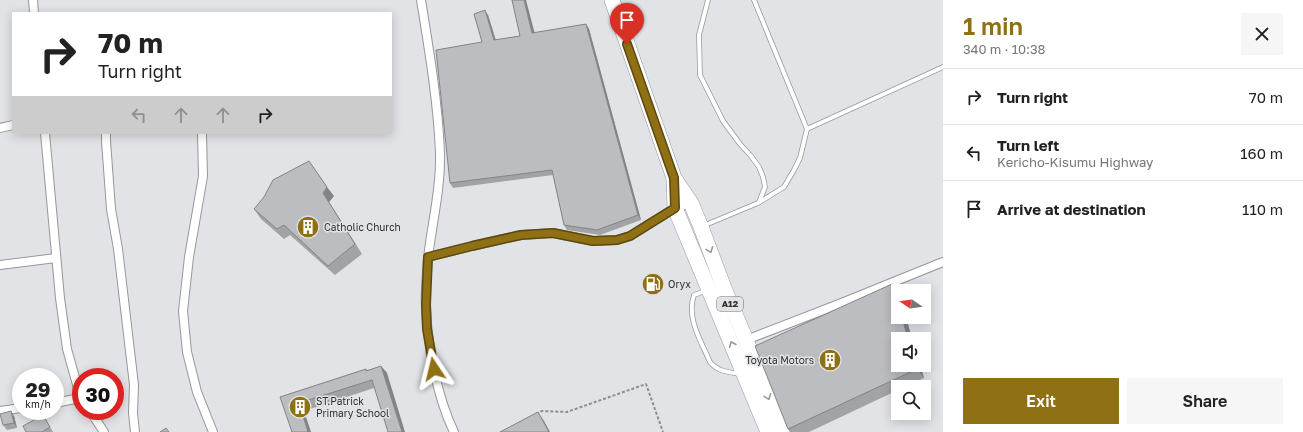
<!DOCTYPE html>
<meta charset="utf-8">
<style>
:root{--surface:#fff;--page:#f6f6f6;--text:#222;--muted:#767676;--line:#e0e0e0;--accent:#8f7015}
body{margin:0;font-family:"Golos Text",sans-serif;background:var(--page);color:var(--text);height:100vh;display:flex;flex-direction:column;font-size:15px;white-space:nowrap}
*{box-sizing:border-box;margin:0}
p{font-size:13px;color:var(--muted)}
.icon{flex:none;width:22px;height:22px;fill:none;stroke:currentColor;stroke-width:2;stroke-linecap:round;stroke-linejoin:round}
.map{position:relative;flex:1;overflow:hidden}
.sheet{display:flex;flex-direction:column;background:var(--surface);width:360px}
.sheet>*{flex:none}
.top-card{position:absolute;left:12px;top:12px;width:380px;height:122px;border-radius:0px;box-shadow:0 2px 10px #0003;background:#fff;color:var(--text);overflow:hidden}
.needle{width:26px;rotate:283deg}
.tools{position:absolute;left:891px;top:284px;display:grid;gap:8px}
.tools a{display:grid;place-items:center;width:40px;height:40px;border-radius:0px;background:var(--surface);box-shadow:0 2px 10px #0003;font-size:20px}
.speed{position:absolute;left:12px;top:368px;display:flex;gap:8px;font-size:20px;font-weight:700;text-align:center}
.speed>*{display:grid;place-content:center;width:52px;height:52px;border-radius:50%;background:var(--surface);box-shadow:0 2px 10px #0003;line-height:1}
.speed small{font-size:10px;font-weight:400}
.speed .limit{border:6px solid #d22;background:#fff;color:#111}
.pin{position:absolute;display:grid;place-items:center;width:34px;height:34px;color:#fff;margin:-41px -17px;border-radius:50% 50% 50% 0;rotate:-45deg;box-shadow:0 0 4px #0007}
.pin .icon{rotate:45deg}
.me{position:absolute;width:44px;margin:-22px;rotate:350deg;stroke-linejoin:round;filter:drop-shadow(0 0 3px #0008)}
.turn{display:flex;align-items:center;gap:14px;height:84px;padding:0 20px;font-size:18px}
.turn .icon{width:52px;height:52px;stroke-width:2.5}
.turn b{display:block;font-size:28px;line-height:34px}
.lanes{display:flex;align-items:center;height:38px;padding:0 20px;background:#0003;justify-content:center;gap:20px;direction:ltr}
.lanes .off{opacity:.35}
.round{display:grid;place-items:center;flex:none;width:42px;height:42px;border-radius:0px;background:var(--page)}
.overview{display:flex;align-items:center;justify-content:space-between;height:68px;padding:0 20px}
h1{font-size:24px;font-weight:600;line-height:30px;color:var(--accent)}
.primary-button{display:flex;gap:8px;margin-top:auto;padding:8px 20px}
.primary-button a{flex:1;height:46px;border-radius:0px;background:var(--accent);color:#fff;font-size:16px;font-weight:600;line-height:46px;text-align:center}
.primary-button a+a{background:var(--page);color:var(--text)}
ul{padding:0;list-style:none}
li{display:flex;align-items:center;gap:12px;height:56px;padding:0 20px;border-top:1px solid var(--line)}
li div{flex:1}
li b{display:block;font-size:15px}
li em{font-style:normal}
main{display:flex;flex:1;min-height:0}
.map>svg:first-child{display:block}
.lines{fill:none;stroke-linecap:round;stroke-linejoin:round}
.lane-casing{stroke:#959799;stroke-width:5.5}
.street-casing{stroke:#959799;stroke-width:10}
.highway-casing{stroke:#959799;stroke-width:16}
.path{stroke:#8d8e90;stroke-width:2;stroke-dasharray:3 2;stroke-linecap:butt}
.lane{stroke:#fff;stroke-width:4}
.street{stroke:#fff;stroke-width:8}
.highway{stroke:#fff;stroke-width:15}
.wall{fill:#a1a3a5}
.shaded-wall{fill:#838486}
.building{fill:#bbbdc0;stroke:#838486}
.oneway{stroke:#989898}
.route-casing{stroke:#5d490e;stroke-width:10}
.route{stroke:#8f7015;stroke-width:7}
.labels{text-anchor:middle;stroke-width:3;stroke-linejoin:round;paint-order:stroke}
.shield{fill:#e1e3e6;stroke:#666668;stroke-width:1}
.shield-label{font-size:9px;font-weight:bold;fill:#313132}
.poi-label{font-size:10px;fill:#313132;stroke:#e1e3e6;text-anchor:start}
</style>
<main>
<div class="map">
<svg width="943" height="432" viewBox="0 0 943 432">
<rect width="100%" height="100%" fill="#e1e3e6"/>
<g class="lines">
<!-- lane casing -->
<g class="lane-casing">
<g id="lane">
<polyline points="708,0 699,35 700,75 723,121 740,144 751,156 759,167 763,177 765,187 759,202"/>
<polyline points="754,0 807,129"/>
<polyline points="703,226 758,203 784,187 794,170 800,158 807,129 943,67"/>
<path d="M705,291l-11,4c-8,23 7,46 16,67 8,10 19,10 31,12"/>
</g>
</g>
<!-- street casing -->
<g class="street-casing">
<g id="street">
<polyline points="33,0 34,13"/>
<path d="M421,0c8,49 17,103 19,153 1,35 -8,70 -12,105 -1,16 -3,32 -2,48 1,38 11,91 28,126"/>
<polyline points="0,128 13,125"/>
<polyline points="45,133 60,298 67,349 81,399"/>
<polyline points="106,133 106,141 111,209 118,249 134,385 133,413 135,432"/>
<polyline points="202,133 203,176 189,257 183,311 187,352 197,392 213,432"/>
<polyline points="428,257 472,246 521,235 553,233 593,241 617,240 630,236 675,208 691,203"/>
<polyline points="0,265 56,258"/>
<polyline points="746,340 839,304 943,262"/>
<polyline points="55,403 80,398"/>
<polyline points="0,411 21,408"/>
<polyline points="90,411 104,432"/>
</g>
</g>
<!-- highway casing -->
<g class="highway-casing">
<g id="highway">
<polyline points="612,0 674,178 691,203 701,227 724,288 746,340 782,432"/>
<polyline points="674,178 675,208 768,432"/>
</g>
</g>
<!-- path -->
<polyline class="path" points="536,414 542,411 567,412 646,384 663,432"/>
<!-- lane -->
<use href="#lane" class="lane"/>
<!-- street -->
<use href="#street" class="street"/>
<!-- highway -->
<use href="#highway" class="highway"/>
</g>
<!-- wall -->
<g class="wall">
<polygon points="488,15 496,40 586,24 589,29 641,220 600,235 567,230 564,225 553,175 453,188 450,183"/>
<polygon points="334,196 329,202 362,254 335,275 290,235 284,239 261,219 254,209"/>
<polygon points="892,284 898,292 898,317 906,317 912,339 898,365 920,365 924,378 905,387 898,387 898,390 809,432 790,432 788,429"/>
<polygon points="381,366 387,373 374,388 304,411 280,397 366,369 367,371"/>
<polygon points="14,416 17,428 7,430 3,425"/>
<polygon points="46,420 53,432 26,432"/>
</g>
<!-- shaded-wall -->
<g class="shaded-wall">
<polygon points="524,0 526,0 536,38 532,33"/>
<polygon points="485,10 488,15 497,45 494,40"/>
<polygon points="586,24 589,29 641,220 638,215"/>
<polygon points="327,187 334,196 329,202 362,254 323,193"/>
<polygon points="892,284 898,292 898,304"/>
<polygon points="902,317 906,317 912,339 908,339"/>
<polygon points="916,365 920,365 924,378 917,369"/>
<polygon points="381,366 387,373 405,432 402,432"/>
<polygon points="299,403 304,411 311,432 308,432"/>
<polygon points="11,411 14,416 17,428 14,423"/>
<polygon points="538,412 544,421 550,432 549,432"/>
</g>
<!-- building -->
<g class="building">
<polygon points="512,0 524,0 532,33 586,24 638,215 597,230 564,225 552,170 450,183 436,50 482,42 474,14 485,10 494,40 520,36"/>
<polygon points="309,161 327,187 323,193 355,244 328,266 284,225 277,229 254,209 264,197 273,180"/>
<polygon points="892,284 898,304 898,317 902,317 908,339 898,339 898,365 916,365 917,369 788,429 755,346"/>
<polygon points="381,366 402,432 388,432 372,380 299,403 308,432 292,432 280,397 366,369 366,371"/>
<polygon points="11,411 14,423 3,425 0,414"/>
<polygon points="538,412 549,432 500,432"/>
<polygon points="43,415 50,427 42,432 26,432 23,426"/>
<polygon points="166,428 169,432 160,432"/>
</g>
<!-- one-way arrows -->
<defs><path id="oneway-chevron" d="M-2-3.5L2.5 0L-2 3.5" fill="none" stroke-width="1.6" stroke-linecap="round" stroke-linejoin="round"/></defs>
<g class="oneway">
<use href="#oneway-chevron" transform="translate(710 250) rotate(69)"/>
<use href="#oneway-chevron" transform="translate(732 344) rotate(-113)"/>
<use href="#oneway-chevron" transform="translate(768 397) rotate(69)"/>
</g>
<g class="lines">
<!-- route casing -->
<g class="route-casing">
<polyline id="route" points="434,369 427,329 426,305 428,257 472,246 521,235 553,233 593,241 617,240 630,236 675,208 674,178 627,44"/>
</g>
<!-- route -->
<use href="#route" class="route"/>
</g>
<!-- icons -->
<defs>
<g id="building-disc" transform="scale(1.15)"><circle r="9.5" fill="#8f7015" stroke="#e1e3e6"/><path d="M-4-6H4V6H1V3H-1V6H-4ZM-2.5-4.3h1.7v1.8h-1.7ZM.8-4.3h1.7v1.8H.8ZM-2.5-1h1.7V.8h-1.7ZM.8-1h1.7V.8H.8Z" fill="#fff"/></g>
<g id="fuel-disc" transform="scale(1.15)"><circle r="9.5" fill="#8f7015" stroke="#e1e3e6"/><path d="M-5.5-6h7V0h2V4h1.3V-2.5L3-4.5l.8-.8L6-3V5H2.5V1h-1V6h-7ZM-4.2-4.7v3.2H.2V-4.7Z" fill="#fff"/></g>
</defs>
<g fill-rule="evenodd">
<use href="#building-disc" x="308" y="227"/>
<use href="#fuel-disc" x="653" y="284"/>
<use href="#building-disc" x="830" y="360"/>
<use href="#building-disc" x="300" y="407"/>
</g>
<g class="labels">
<!-- shield labels -->
<rect class="shield" x="717" y="297" width="26" height="14" rx="3"/>
<g class="shield-label">
<text x="730" y="307">A12</text>
</g>
<!-- poi labels -->
<g class="poi-label">
<text x="324" y="231">Catholic Church</text>
<text x="668" y="288">Oryx</text>
<text x="814" y="364" text-anchor="end">Toyota Motors</text>
<text x="316" y="405">ST.Patrick<tspan x="316" dy="12">Primary School</tspan></text>
</g>
</g>
</svg>
<div class="tools">
<a><svg class="needle" viewBox="-14 -14 28 28"><path d="M0-13l5 13h-10z" fill="#e53935"/><path d="M0 13l5-13h-10z" fill="#767676"/></svg></a>
<a><svg class="icon" aria-label="sound" viewBox="0 0 24 24"><path d="M4 9h4l5-4v14l-5-4H4zM17 9q2 3 0 6"/></svg></a>
<a><svg class="icon" aria-label="search" viewBox="0 0 24 24"><circle cx="10" cy="10" r="6"/><path d="M15 15l6 6"/></svg></a>
</div>
<div class="speed"><div>29<small>km/h</small></div><div class="limit">30</div></div>
<div class="pin" style="left:627px;top:44px;background:#d93025"><svg class="icon" aria-label="arrive" viewBox="0 0 24 24"><path d="M6 21V4h12l-3 4 3 4H6"/></svg></div>
<svg class="me" style="left:434px;top:369px" viewBox="-20 -20 40 40"><path d="M0-17L14 15 0 8-14 15z" fill="#8f7015" stroke="#fff" stroke-width="4"/></svg>
<div class="top-card">
<div class="turn"><svg class="icon" aria-label="right" viewBox="0 0 24 24"><path d="M7 20v-9h11M14 6l5 5-5 5"/></svg><div><b>70 m</b>Turn right</div></div>
<div class="lanes"><svg class="icon off" aria-label="left" viewBox="0 0 24 24"><path d="M17 20v-9H6M10 6l-5 5 5 5"/></svg><svg class="icon off" aria-label="ahead" viewBox="0 0 24 24"><path d="M12 20V5M6 11l6-6 6 6"/></svg><svg class="icon off" aria-label="ahead" viewBox="0 0 24 24"><path d="M12 20V5M6 11l6-6 6 6"/></svg><svg class="icon" aria-label="right" viewBox="0 0 24 24"><path d="M7 20v-9h11M14 6l5 5-5 5"/></svg></div>
</div>
</div>
<section class="sheet">
<div class="overview"><div><h1>1 min</h1><p>340 m · 10:38</p></div><a class="round"><svg class="icon" aria-label="close" viewBox="0 0 24 24"><path d="M6 6l12 12M18 6L6 18"/></svg></a></div>
<ul>
<li><svg class="icon" aria-label="right" viewBox="0 0 24 24"><path d="M7 20v-9h11M14 6l5 5-5 5"/></svg><div><b>Turn right</b></div><em>70 m</em></li>
<li><svg class="icon" aria-label="left" viewBox="0 0 24 24"><path d="M17 20v-9H6M10 6l-5 5 5 5"/></svg><div><b>Turn left</b><p>Kericho-Kisumu Highway</p></div><em>160 m</em></li>
<li><svg class="icon" aria-label="arrive" viewBox="0 0 24 24"><path d="M6 21V4h12l-3 4 3 4H6"/></svg><div><b>Arrive at destination</b></div><em>110 m</em></li>
</ul>
<div class="primary-button"><a>Exit</a><a>Share</a></div>
</section>
</main>
